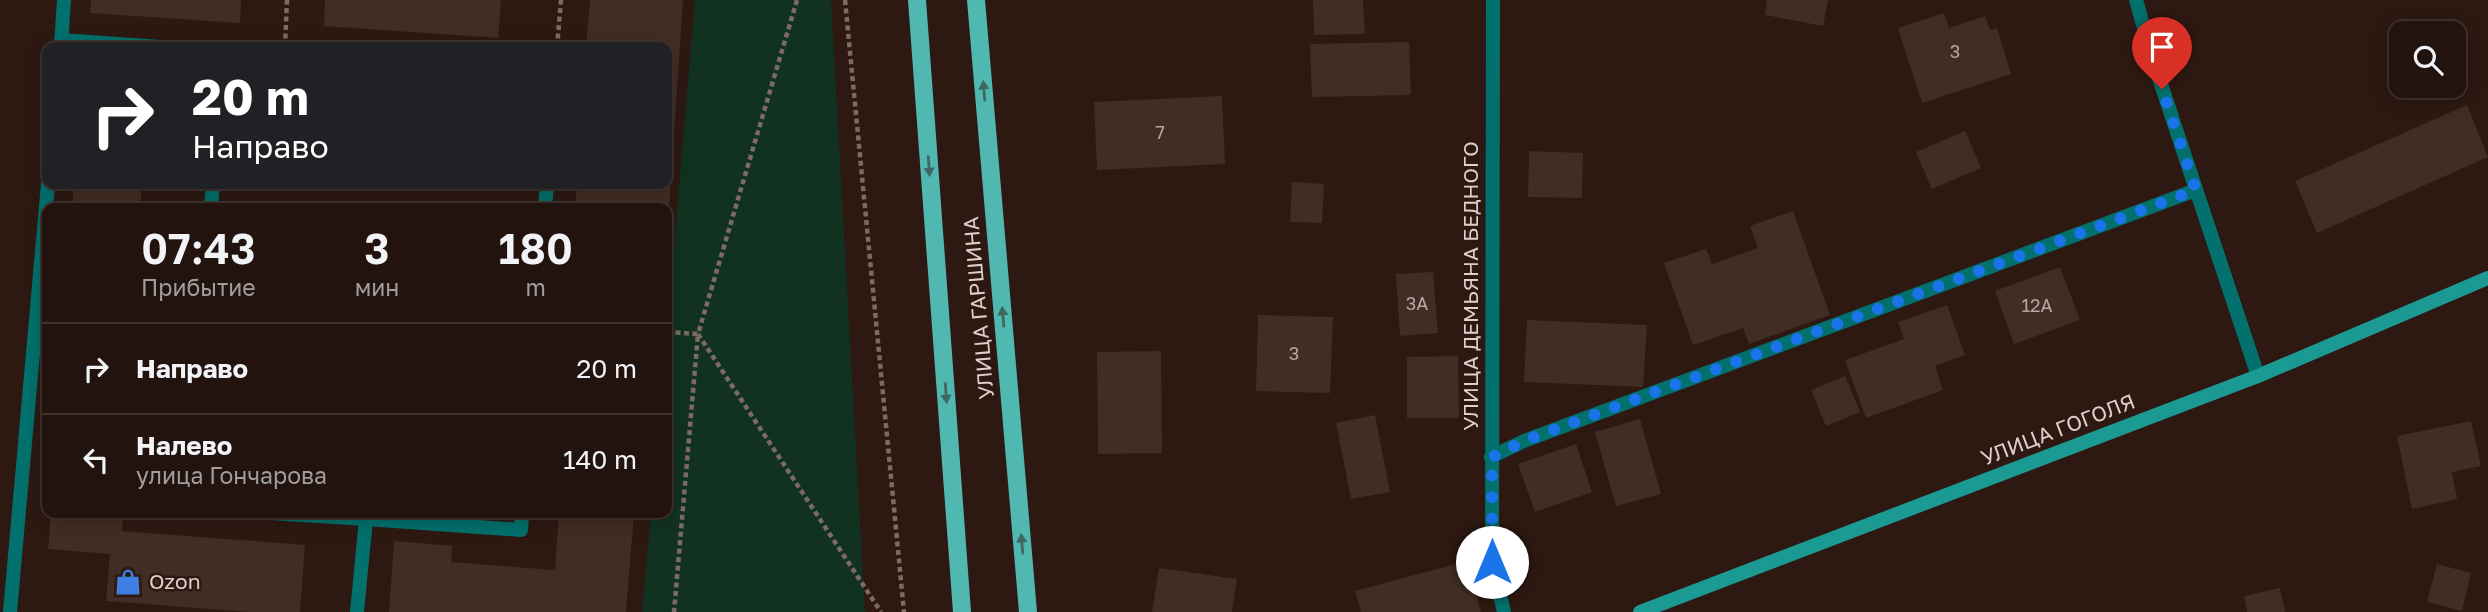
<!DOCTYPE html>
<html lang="ru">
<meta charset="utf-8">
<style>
:root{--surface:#22130e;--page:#2a1c17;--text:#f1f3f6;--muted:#a29e9e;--line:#3f322e}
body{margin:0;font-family:"Golos Text",sans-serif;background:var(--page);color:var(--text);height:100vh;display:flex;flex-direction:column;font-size:26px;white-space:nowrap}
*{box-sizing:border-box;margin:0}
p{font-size:23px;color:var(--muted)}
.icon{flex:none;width:38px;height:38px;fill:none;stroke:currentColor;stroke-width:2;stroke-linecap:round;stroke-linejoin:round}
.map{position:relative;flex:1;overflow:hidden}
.drawer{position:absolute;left:42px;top:203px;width:630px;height:315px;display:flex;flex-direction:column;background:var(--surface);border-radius:14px;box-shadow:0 4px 18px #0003,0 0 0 2px var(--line)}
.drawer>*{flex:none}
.banner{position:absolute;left:42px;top:42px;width:630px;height:147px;border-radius:14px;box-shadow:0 4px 18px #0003,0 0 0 2px var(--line);background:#202124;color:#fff;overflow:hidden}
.buttons{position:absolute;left:2389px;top:21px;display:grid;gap:14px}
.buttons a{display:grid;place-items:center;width:77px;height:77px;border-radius:14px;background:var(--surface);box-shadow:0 4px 18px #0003,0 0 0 2px var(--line);font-size:35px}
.pin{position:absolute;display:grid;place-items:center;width:60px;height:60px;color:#fff;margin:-72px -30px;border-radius:50% 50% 50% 0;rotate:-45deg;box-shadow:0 0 7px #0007}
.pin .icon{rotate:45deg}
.me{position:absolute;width:77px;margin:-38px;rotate:0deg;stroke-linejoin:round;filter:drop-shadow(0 0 5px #0008)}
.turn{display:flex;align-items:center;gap:24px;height:147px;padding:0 35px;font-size:32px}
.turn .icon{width:91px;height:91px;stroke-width:2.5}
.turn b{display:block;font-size:49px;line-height:60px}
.eta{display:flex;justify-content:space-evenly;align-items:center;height:119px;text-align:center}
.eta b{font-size:42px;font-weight:600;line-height:49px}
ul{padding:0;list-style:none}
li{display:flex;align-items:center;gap:21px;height:91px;padding:0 35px;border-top:2px solid var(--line)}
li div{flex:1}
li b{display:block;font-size:26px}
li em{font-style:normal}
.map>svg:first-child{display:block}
.green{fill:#123221}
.building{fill:#412d25}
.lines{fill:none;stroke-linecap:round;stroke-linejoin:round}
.path{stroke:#7c6b64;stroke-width:4.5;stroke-dasharray:5 3.5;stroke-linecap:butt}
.lane{stroke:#02706c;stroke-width:14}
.street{stroke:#02706c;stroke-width:14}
.secondary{stroke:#1b9a94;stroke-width:14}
.primary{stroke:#50b7b1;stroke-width:18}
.oneway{fill:#3e6862}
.route{stroke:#1a73e8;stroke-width:12;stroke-dasharray:0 21.6}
.labels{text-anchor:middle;stroke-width:5;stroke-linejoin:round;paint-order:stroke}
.number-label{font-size:18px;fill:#b6a6a1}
.street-label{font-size:21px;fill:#ddcfca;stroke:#2d1912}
.poi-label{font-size:21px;fill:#ddcfca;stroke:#2d1912;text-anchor:start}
</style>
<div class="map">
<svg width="2488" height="612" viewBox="0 0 2488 612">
<rect width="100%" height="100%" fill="#2d1912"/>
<!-- green -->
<polygon class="green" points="695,0 831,0 865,612 642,612 651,513 667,513 667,327"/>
<!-- building -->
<g class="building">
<polygon points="91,0 241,0 240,23 90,13"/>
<polygon points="325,0 501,0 498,38 324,26"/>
<polygon points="590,0 683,0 669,208 575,208 577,184 667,184 667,47 586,47"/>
<polygon points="1313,0 1363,0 1365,34 1314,35"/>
<polygon points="1767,0 1828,0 1823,26 1765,15"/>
<polygon points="1944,13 1949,28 1985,16 1990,30 1997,28 2011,74 1922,103 1898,28"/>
<polygon points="1409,42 1411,95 1312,97 1310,44"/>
<polygon points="1222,96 1225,164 1097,170 1094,102"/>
<polygon points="2467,105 2488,157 2317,233 2295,181"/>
<polygon points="1965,131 1981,168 1932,189 1916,152"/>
<polygon points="1529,151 1583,153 1582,198 1528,197"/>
<polygon points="1292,182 1324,184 1322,223 1290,222"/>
<polygon points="74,184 142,184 140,208 72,208"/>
<polygon points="1793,211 1830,315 1749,344 1743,328 1693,345 1664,263 1706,249 1712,264 1758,248 1750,226"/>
<polygon points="2060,267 2080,320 2014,344 1995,291"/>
<polygon points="1433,272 1438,333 1400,336 1396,274"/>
<polygon points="1947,305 1965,355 1935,366 1943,390 1866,418 1845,360 1904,339 1898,322"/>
<polygon points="1258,315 1333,317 1330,393 1256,391"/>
<polygon points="1527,320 1647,325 1643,387 1524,382"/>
<polygon points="1161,351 1162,453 1098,454 1097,352"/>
<polygon points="1458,356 1459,418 1407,418 1407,357"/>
<polygon points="1845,376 1860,412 1826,426 1811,390"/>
<polygon points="1375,415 1390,492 1351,499 1336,423"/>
<polygon points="1640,419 1661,494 1616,506 1595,432"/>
<polygon points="2471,421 2481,466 2452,472 2457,499 2412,509 2397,436"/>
<polygon points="1576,444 1592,492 1535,512 1518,464"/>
<polygon points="51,513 123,513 122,531 305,545 300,612 249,612 106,601 110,554 48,549"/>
<polygon points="559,513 634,513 626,612 389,612 394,541 452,546 451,562 555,570"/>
<polygon points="1467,561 1481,612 1361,612 1355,591"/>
<polygon points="2437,564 2471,573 2462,611 2427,602"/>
<polygon points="1159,568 1237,579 1232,612 1152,612"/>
<polygon points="2280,588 2285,612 2247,612 2244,596"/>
</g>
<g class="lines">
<!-- path -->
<g class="path">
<polyline points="797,0 698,334 881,612"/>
<polyline points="845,0 904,612"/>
<polyline points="285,47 287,0"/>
<polyline points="557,47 561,0"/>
<polyline points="667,332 698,334 674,612"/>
</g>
<!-- lane -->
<g class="lane">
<polyline points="61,40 160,47"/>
<polyline points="61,46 64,0"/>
<polyline points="211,208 213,184"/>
<polyline points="545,208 547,184"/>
<polyline points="1491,457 1524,441 2196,190"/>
<polyline points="271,513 366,519"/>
<polyline points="10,612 48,184"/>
<polyline points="357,612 366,519 521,530 522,513"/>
</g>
<!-- street -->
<g class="street">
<polyline points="1493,0 1492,562 1504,612"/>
<polyline points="2136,0 2154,63 2258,376"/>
</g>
<!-- secondary -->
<polyline class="secondary" points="1640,612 2258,376 2488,278"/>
<!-- primary -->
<g class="primary">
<polyline points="917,0 962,612"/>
<polyline points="976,0 1028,612"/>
</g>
</g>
<!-- one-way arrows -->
<defs><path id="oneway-solid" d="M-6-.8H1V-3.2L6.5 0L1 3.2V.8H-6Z" transform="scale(1.75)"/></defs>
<g class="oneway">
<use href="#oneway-solid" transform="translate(984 91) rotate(-95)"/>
<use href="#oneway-solid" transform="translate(929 166) rotate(86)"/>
<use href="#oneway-solid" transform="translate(1003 317) rotate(-95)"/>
<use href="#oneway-solid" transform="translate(946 393) rotate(86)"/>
<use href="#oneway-solid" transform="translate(1022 544) rotate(-95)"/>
</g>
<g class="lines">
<!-- route -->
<polyline class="route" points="1492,562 1492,457 1524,441 2196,190 2162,89"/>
</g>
<!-- icons -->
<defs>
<g id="shop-bare" transform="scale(2.1)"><path d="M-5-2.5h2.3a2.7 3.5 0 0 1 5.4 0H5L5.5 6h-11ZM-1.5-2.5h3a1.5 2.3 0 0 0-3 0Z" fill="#3f7fe0" stroke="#2d1912" stroke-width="2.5" paint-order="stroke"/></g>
</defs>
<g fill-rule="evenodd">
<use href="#shop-bare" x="128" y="582"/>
</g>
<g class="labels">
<!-- number labels -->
<g class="number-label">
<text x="1955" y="58">3</text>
<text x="1160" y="139">7</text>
<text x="1417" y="310">3А</text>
<text x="2037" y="312">12А</text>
<text x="1294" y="360">3</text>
</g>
<!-- street labels -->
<g class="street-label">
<text transform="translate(1471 286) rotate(-90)" y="7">УЛИЦА ДЕМЬЯНА БЕДНОГО</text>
<text transform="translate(979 308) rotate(-95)" y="7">УЛИЦА ГАРШИНА</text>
<text transform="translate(2058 430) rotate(-21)" y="7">УЛИЦА ГОГОЛЯ</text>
</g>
<!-- poi labels -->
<g class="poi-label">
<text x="149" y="589">Ozon</text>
</g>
</g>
</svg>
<div class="buttons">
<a><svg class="icon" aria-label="search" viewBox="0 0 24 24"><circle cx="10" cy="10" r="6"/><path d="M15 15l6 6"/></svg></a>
</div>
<div class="pin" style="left:2162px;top:89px;background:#d93025"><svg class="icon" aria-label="arrive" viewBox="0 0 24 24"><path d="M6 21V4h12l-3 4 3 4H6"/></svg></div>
<svg class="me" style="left:1492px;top:562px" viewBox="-20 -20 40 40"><circle r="19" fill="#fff"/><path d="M0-13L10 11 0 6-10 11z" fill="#1a73e8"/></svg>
<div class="banner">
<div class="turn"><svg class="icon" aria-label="right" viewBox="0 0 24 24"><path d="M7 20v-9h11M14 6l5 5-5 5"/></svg><div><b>20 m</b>Направо</div></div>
</div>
<section class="drawer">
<div class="eta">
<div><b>07:43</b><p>Прибытие</p></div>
<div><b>3</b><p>мин</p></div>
<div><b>180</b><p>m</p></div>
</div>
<ul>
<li><svg class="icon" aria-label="right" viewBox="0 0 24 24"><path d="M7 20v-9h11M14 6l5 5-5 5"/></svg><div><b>Направо</b></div><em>20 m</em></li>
<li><svg class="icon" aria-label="left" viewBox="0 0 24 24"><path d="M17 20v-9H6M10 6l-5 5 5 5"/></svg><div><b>Налево</b><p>улица Гончарова</p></div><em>140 m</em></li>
</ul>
</section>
</div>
